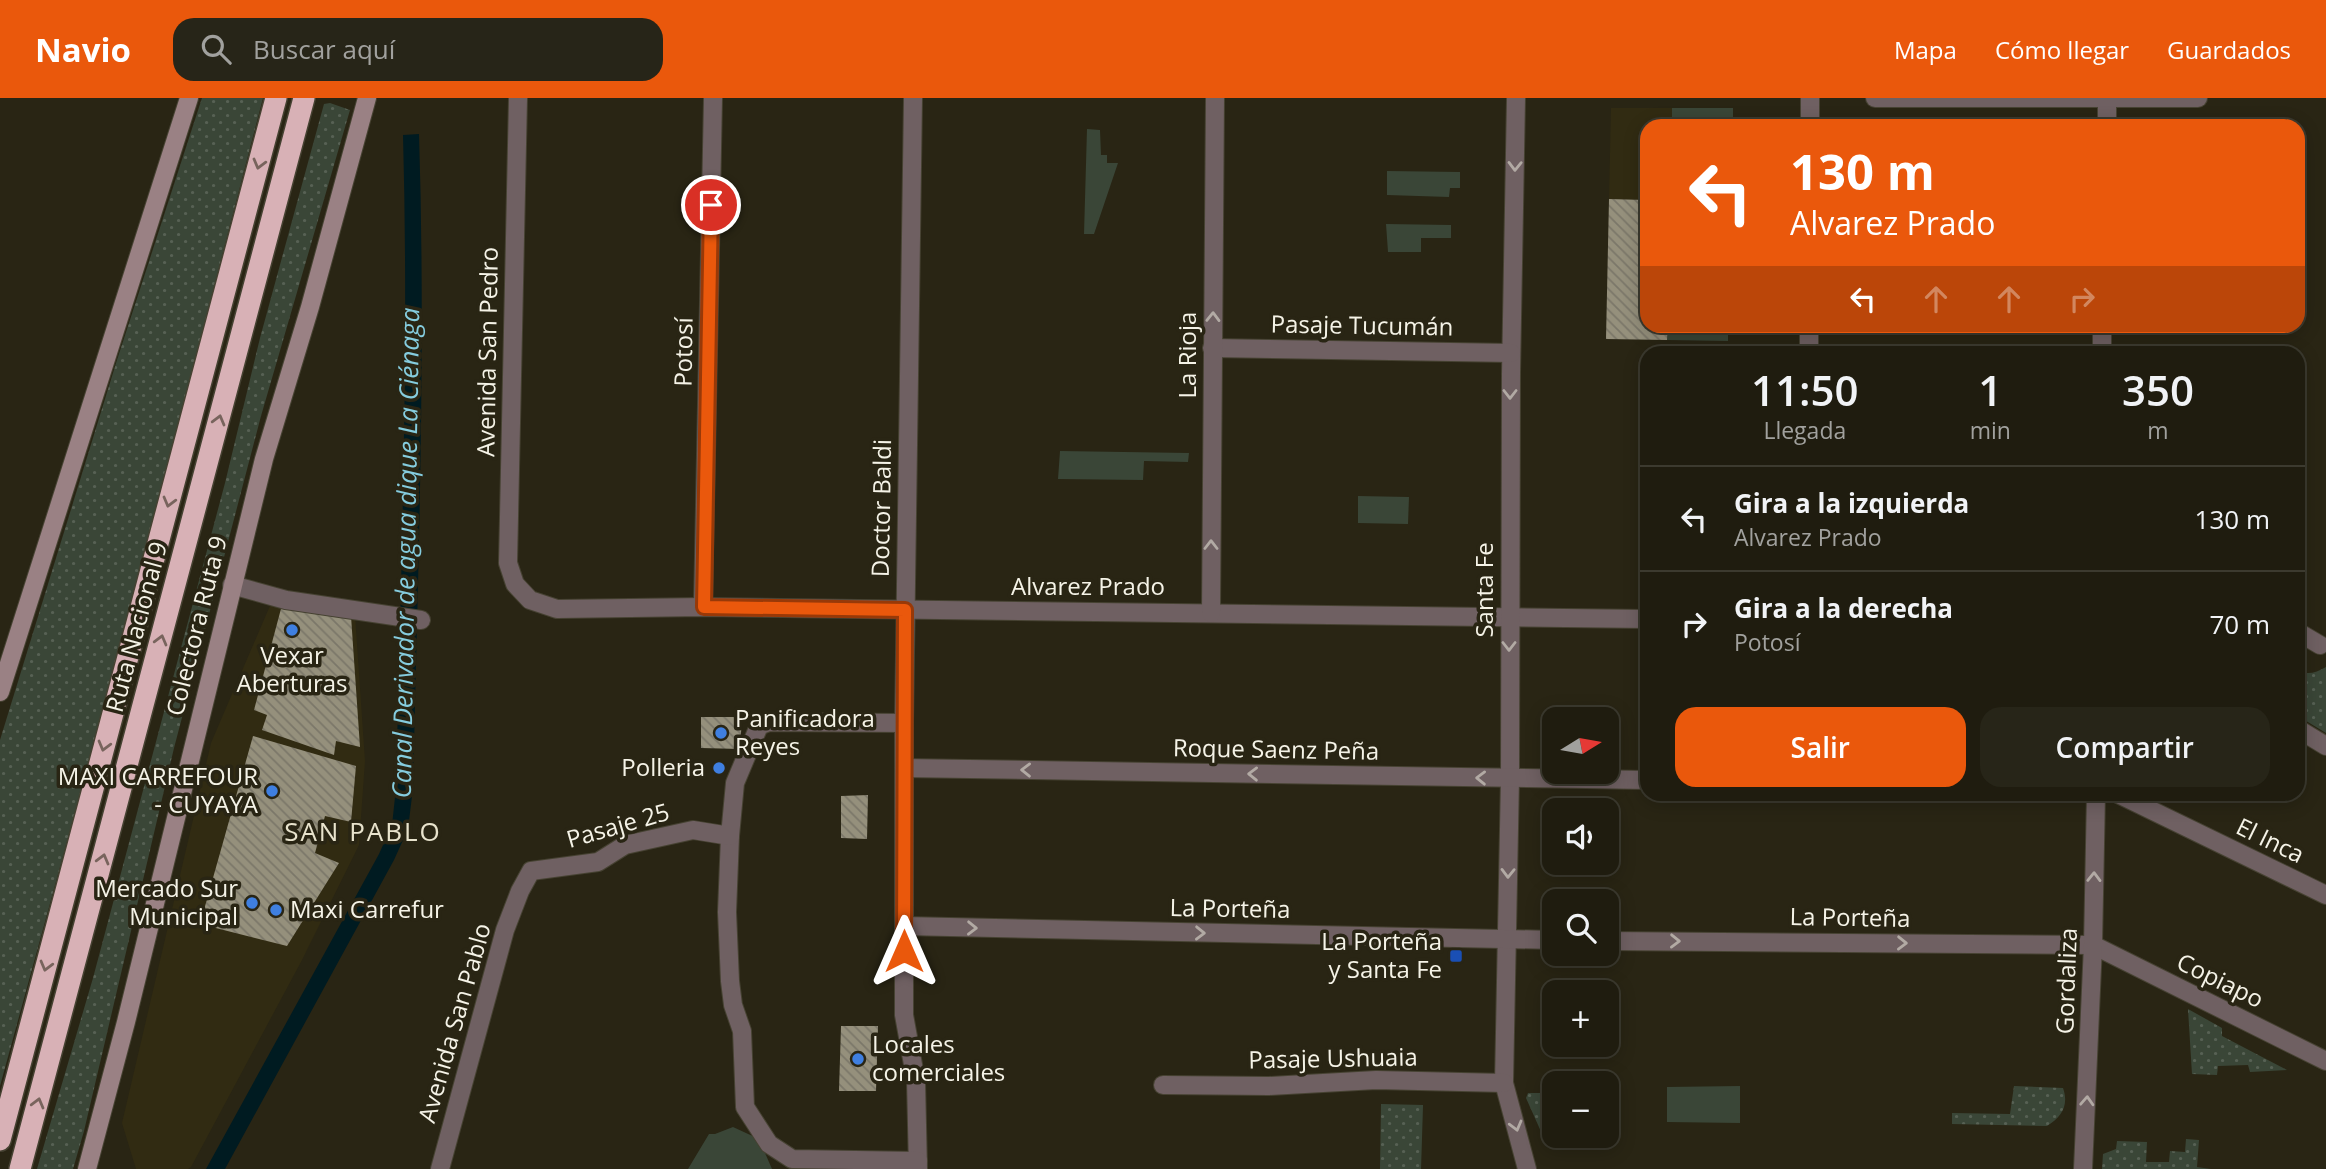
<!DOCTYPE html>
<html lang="es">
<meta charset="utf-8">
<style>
:root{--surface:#1f1c0f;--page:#272518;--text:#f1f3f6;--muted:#a1a19e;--line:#3c3a2f;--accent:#ea580c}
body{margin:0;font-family:"Open Sans",sans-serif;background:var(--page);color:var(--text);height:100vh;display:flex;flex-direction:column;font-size:26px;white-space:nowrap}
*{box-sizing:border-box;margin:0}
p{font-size:23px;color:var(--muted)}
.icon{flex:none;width:38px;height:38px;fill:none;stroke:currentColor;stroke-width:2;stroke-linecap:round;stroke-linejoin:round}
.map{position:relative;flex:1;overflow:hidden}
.sheet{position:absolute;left:1640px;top:248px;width:665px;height:455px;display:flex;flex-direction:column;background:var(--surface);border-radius:21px;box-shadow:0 4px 18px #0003,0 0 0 2px var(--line)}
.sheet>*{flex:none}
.guide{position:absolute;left:1640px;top:21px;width:665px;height:214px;border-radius:21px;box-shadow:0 4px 18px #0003,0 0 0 2px var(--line);background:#ea580c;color:#fff;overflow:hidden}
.needle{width:46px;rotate:79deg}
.controls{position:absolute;left:1542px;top:609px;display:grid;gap:14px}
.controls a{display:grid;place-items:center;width:77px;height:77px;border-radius:14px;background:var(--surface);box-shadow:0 4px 18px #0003,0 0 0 2px var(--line);font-size:35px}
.pin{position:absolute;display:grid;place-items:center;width:60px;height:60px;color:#fff;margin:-30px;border:4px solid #fff;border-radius:50%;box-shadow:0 2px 7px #0007}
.me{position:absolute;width:77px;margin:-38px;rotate:0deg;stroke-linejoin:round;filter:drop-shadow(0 0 5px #0008)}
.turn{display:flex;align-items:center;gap:24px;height:147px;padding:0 35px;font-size:32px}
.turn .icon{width:91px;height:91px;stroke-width:2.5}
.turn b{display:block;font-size:49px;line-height:60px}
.lanes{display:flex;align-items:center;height:66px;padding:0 35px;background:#0003;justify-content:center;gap:35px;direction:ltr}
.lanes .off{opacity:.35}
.eta{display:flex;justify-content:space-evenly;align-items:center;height:119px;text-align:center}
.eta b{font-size:42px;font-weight:600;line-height:49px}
.button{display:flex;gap:14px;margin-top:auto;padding:14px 35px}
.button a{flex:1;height:80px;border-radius:21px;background:var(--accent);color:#fff;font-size:28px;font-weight:600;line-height:80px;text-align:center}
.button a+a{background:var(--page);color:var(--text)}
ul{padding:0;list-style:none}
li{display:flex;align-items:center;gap:21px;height:105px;padding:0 35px;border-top:2px solid var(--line)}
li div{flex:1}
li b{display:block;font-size:26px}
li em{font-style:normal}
header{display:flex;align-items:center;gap:42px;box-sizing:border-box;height:98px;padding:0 35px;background:var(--accent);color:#fff}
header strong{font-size:33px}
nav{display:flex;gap:38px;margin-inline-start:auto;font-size:24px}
.search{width:490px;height:63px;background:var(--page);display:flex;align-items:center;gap:18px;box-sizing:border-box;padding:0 24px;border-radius:21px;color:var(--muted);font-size:26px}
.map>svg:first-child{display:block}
.built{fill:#312b12}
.grass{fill:url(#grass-dots)}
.green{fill:#3a4637}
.water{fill:#001b21}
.building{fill:url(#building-back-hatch)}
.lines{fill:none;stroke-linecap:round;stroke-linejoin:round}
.street-casing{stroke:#464232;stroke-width:20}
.secondary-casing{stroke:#464232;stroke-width:20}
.highway-casing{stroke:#464232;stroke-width:24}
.street{stroke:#6f6062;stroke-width:18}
.secondary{stroke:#9a8184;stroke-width:18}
.highway{stroke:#d8b1b6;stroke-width:21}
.oneway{stroke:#78645d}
.oneway2{stroke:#b2aaa4}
.route-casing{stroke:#983908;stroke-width:18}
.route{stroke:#ea580c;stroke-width:12}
.shop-dot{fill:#3f7fe0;stroke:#292514;stroke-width:2.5}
.transit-dot{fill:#1a4fb4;stroke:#292514;stroke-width:2.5}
.labels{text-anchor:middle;stroke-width:7;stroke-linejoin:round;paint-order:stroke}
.street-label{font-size:24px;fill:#f5f3e7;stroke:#292514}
.poi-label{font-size:24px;fill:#f5f3e7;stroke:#292514;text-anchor:end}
.water-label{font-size:26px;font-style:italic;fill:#85ccde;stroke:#292514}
.neighbourhood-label{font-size:26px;letter-spacing:2px;fill:#e8e3cd;stroke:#292514}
</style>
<header>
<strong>Navio</strong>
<div class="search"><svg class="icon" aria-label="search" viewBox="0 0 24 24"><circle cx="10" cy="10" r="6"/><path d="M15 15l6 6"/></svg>Buscar aquí</div>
<nav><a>Mapa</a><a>Cómo llegar</a><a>Guardados</a></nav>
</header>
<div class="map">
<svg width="2326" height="1071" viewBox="0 0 2326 1071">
<defs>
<pattern id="grass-dots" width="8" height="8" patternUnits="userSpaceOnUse" patternTransform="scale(1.75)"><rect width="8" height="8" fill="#3a4637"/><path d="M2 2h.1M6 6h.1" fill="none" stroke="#576154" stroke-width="1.8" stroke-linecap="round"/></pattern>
<pattern id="building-back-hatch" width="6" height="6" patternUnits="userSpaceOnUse" patternTransform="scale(1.75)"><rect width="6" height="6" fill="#95907c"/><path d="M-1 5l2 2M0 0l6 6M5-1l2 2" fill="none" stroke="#7b7769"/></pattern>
</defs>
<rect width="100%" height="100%" fill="#292514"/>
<!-- built -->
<g class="built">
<polygon points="1611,10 1672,10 1672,28 1647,28 1647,102 1609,101"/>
<polygon points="272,503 355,517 365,663 359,747 302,862 191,1069 188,1071 136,1071 122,1025 211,645"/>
</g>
<!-- grass -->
<g class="grass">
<polygon points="202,0 263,0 128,521 0,988 0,642 117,262"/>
<polygon points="330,5 350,12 261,318 174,650 84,1033 73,1071 37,1071 93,880 225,385 260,240 324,6"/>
<path d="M2326,569v66l-28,-17v-45c10,4 18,2 28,-4z"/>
<polygon points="2188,911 2222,930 2222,938 2287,972 2250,974 2248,967 2218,968 2217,977 2192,976"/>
<path d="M2014,988l49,2c6,17 -1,29 -16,38l-95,-2v-11l58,1z"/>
<polygon points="1528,995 1554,995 1553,1051 1547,1047 1526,1000"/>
<polygon points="1381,1006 1423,1007 1421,1071 1380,1071"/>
<polygon points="2186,1041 2199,1042 2197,1069 2211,1071 2102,1071 2103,1056 2116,1051 2117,1043 2147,1044 2146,1064 2169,1064 2170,1053 2185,1054"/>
</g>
<!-- green -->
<g class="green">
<rect x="1672" y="10" width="61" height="18"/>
<polygon points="1087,31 1100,32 1101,57 1107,57 1107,65 1118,65 1094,136 1084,136"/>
<polygon points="1387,73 1460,74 1460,90 1450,90 1449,99 1387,97"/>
<polygon points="1386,126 1451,127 1451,140 1421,140 1421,154 1388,154"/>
<polygon points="1668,228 1728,228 1728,243 1667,242"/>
<polygon points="1060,353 1189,355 1188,364 1144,363 1143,382 1058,381"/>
<polygon points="1358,398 1409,399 1408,426 1358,425"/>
<polygon points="1740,988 1740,1025 1667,1024 1667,989"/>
<polygon points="733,1029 759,1041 772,1071 688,1071 709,1036 715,1036"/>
</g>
<!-- water -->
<path class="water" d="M419,36c7,218 -1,436 -6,654l-5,41 -14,31 -169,309h-19l173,-315 13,-29 4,-37c5,-218 13,-436 7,-653z"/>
<!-- building -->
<g class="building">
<polygon points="1609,101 1647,102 1647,228 1668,228 1667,242 1606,241"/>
<polygon points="282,507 351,518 360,649 336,643 334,657 262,632 267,617 254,612"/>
<polygon points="701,619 742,619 740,651 701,650"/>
<polygon points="253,638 356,668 351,724 325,718 315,755 339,765 287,848 200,826"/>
<polygon points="868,697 867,741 841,740 841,698"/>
<polygon points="841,928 878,928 876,993 839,993"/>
</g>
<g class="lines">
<!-- street casing -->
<g class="street-casing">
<g id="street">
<polyline points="518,0 508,465 515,486 530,502 557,511 703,509 1647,521"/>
<polyline points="913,0 904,625 904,917 916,983 918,1071"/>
<polyline points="1516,0 1511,276 1510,680 1504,985 1527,1071"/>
<polyline points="1875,0 2198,0"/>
<polyline points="1810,28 1810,0"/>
<polyline points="2107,28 2107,0"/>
<polyline points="1212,250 1511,255"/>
<polyline points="1809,256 1809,228"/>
<polyline points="2102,256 2102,228"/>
<polyline points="232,487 286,502 421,522"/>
<polyline points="703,509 713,0"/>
<polyline points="1211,515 1215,0"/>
<polyline points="2298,534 2320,547"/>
<polyline points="2298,631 2326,648"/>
<polyline points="904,670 1647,682"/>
<polyline points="2118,696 2326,797"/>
<polyline points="730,738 727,814 730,883 733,907 742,933 745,1009 769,1046 792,1061 918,1063"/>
<polyline points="904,828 1554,842"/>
<polyline points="1606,843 2093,847 2326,963"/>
<polyline points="1163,987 1269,988 1376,982 1504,985"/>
<polyline points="440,1071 505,832 520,793 531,773 598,764 625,747 693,732 730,738 735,685 759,628 769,624 904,625"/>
<polyline points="2083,1071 2093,847 2096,696"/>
</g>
</g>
<!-- secondary casing -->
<g class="secondary-casing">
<g id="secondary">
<polyline points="0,594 189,0"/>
<polyline points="87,1071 126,924 264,361 310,209 367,0"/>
</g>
</g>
<!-- highway casing -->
<g class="highway-casing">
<g id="highway">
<polyline points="0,1042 276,0"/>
<polyline points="20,1071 304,0"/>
</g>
</g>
<!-- street -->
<use href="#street" class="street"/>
<!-- secondary -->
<use href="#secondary" class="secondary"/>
<!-- highway -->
<use href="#highway" class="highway"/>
</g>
<!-- one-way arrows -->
<defs><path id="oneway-chevron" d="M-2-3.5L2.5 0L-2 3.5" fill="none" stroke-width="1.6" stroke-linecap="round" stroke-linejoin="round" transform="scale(1.75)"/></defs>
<g class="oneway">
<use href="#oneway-chevron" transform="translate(259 66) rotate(105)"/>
<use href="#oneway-chevron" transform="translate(219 322) rotate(-75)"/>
<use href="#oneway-chevron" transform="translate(169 404) rotate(105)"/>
<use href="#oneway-chevron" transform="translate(161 542) rotate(-75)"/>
<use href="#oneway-chevron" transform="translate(104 648) rotate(105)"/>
<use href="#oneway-chevron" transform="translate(103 761) rotate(-75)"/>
<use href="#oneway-chevron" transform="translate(46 868) rotate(105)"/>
<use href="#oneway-chevron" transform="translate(38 1005) rotate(-75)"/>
</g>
<g class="oneway2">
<use href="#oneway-chevron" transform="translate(1515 68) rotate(91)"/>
<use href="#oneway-chevron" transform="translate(1213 219) rotate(-89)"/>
<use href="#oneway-chevron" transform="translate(1510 296) rotate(90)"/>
<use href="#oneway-chevron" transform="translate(1211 447) rotate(-90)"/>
<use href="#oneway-chevron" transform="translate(1509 548) rotate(90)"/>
<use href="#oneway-chevron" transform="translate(1026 672) rotate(-179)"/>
<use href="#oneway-chevron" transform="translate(1253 676) rotate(-179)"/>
<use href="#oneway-chevron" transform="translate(1481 680) rotate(-179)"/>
<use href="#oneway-chevron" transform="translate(1508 775) rotate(91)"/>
<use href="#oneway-chevron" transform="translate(2094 779) rotate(-89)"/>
<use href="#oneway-chevron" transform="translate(972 830) rotate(1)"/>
<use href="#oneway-chevron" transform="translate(1200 835) rotate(1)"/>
<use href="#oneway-chevron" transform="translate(1675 843) rotate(1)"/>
<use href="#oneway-chevron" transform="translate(1902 845) rotate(1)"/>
<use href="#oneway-chevron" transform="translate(2087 1003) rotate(-87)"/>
<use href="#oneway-chevron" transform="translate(1516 1028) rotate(75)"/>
</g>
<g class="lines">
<!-- route casing -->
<g class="route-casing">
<polyline id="route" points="711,107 704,509 905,512 904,853"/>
</g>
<!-- route -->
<use href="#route" class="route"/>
</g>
<!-- markers -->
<g class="shop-dot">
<circle cx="292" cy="532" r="7"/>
<circle cx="721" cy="635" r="7"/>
<circle cx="719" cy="670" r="7"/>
<circle cx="272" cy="693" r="7"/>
<circle cx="252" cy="805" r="7"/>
<circle cx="276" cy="812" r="7"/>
<circle cx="858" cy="961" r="7"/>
</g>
<rect class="transit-dot" x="1449" y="851" width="14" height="14" rx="3.5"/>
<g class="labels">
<!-- street labels -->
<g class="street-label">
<text transform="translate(1362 228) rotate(1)" y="8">Pasaje Tucumán</text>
<text transform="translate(488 254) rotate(-89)" y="8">Avenida San Pedro</text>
<text transform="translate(684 254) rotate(-89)" y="8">Potosí</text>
<text transform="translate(1188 257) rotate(-90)" y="8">La Rioja</text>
<text transform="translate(882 410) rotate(-89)" y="8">Doctor Baldi</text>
<text x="1088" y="497">Alvarez Prado</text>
<text transform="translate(1485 492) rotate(-90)" y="8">Santa Fe</text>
<text transform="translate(197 528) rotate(-76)" y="8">Colectora Ruta 9</text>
<text transform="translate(137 529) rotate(-75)" y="8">Ruta Nacional 9</text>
<text transform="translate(1276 652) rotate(1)" y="8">Roque Saenz Peña</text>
<text transform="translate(618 728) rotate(-16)" y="8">Pasaje 25</text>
<text transform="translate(2270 743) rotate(26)" y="8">El Inca</text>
<text transform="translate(1230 811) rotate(1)" y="8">La Porteña</text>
<text transform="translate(1850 820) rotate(1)" y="8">La Porteña</text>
<text transform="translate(2067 883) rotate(-88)" y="8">Gordaliza</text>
<text transform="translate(2220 883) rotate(26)" y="8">Copiapo</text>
<text transform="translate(455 925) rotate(-74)" y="8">Avenida San Pablo</text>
<text transform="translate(1333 961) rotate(-1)" y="8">Pasaje Ushuaia</text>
</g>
<!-- poi labels -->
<g class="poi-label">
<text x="292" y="566" text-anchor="middle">Vexar<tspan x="292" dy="28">Aberturas</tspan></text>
<text x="735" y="629" text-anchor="start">Panificadora<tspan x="735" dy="28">Reyes</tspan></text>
<text x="705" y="678">Polleria</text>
<text x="258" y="687">MAXI CARREFOUR<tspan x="258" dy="28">- CUYAYA</tspan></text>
<text x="238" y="799">Mercado Sur<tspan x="238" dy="28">Municipal</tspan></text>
<text x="290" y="820" text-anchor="start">Maxi Carrefur</text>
<text x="1442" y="852">La Porteña<tspan x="1442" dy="28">y Santa Fe</tspan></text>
<text x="872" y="955" text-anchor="start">Locales<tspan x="872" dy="28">comerciales</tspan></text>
</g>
<!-- water labels -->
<g class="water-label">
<text transform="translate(406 455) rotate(-89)" y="9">Canal Derivador de agua dique La Ciénaga</text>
</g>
<!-- neighbourhood labels -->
<g class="neighbourhood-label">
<text x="363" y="743">SAN PABLO</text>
</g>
</g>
</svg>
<div class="controls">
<a><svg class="needle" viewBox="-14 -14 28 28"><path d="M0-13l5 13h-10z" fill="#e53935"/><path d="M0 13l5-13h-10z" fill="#a1a19e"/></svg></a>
<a><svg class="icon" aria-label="sound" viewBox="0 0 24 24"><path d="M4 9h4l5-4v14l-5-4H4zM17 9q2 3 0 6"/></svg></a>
<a><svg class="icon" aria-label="search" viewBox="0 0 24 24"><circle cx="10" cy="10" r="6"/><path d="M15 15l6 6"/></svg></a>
<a>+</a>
<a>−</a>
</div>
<div class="pin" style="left:711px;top:107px;background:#d93025"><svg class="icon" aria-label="arrive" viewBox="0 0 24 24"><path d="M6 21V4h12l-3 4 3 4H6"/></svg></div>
<svg class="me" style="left:904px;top:853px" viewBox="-20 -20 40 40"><path d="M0-17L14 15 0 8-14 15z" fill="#ea580c" stroke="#fff" stroke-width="4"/></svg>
<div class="guide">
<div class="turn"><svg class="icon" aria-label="left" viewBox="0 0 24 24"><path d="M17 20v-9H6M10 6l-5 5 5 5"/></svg><div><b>130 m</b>Alvarez Prado</div></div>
<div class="lanes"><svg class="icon" aria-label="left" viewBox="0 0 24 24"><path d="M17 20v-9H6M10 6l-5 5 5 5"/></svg><svg class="icon off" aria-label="ahead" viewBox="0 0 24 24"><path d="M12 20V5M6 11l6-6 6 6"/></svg><svg class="icon off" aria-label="ahead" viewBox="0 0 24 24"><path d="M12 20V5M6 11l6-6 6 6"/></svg><svg class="icon off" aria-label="right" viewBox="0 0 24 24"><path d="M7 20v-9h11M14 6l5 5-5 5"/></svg></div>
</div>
<section class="sheet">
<div class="eta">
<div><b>11:50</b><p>Llegada</p></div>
<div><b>1</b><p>min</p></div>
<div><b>350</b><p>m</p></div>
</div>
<ul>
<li><svg class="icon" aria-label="left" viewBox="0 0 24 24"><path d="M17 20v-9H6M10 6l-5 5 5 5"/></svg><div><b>Gira a la izquierda</b><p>Alvarez Prado</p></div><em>130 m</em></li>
<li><svg class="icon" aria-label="right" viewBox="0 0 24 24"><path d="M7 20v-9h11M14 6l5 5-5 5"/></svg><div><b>Gira a la derecha</b><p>Potosí</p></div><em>70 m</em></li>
</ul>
<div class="button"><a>Salir</a><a>Compartir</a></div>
</section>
</div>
